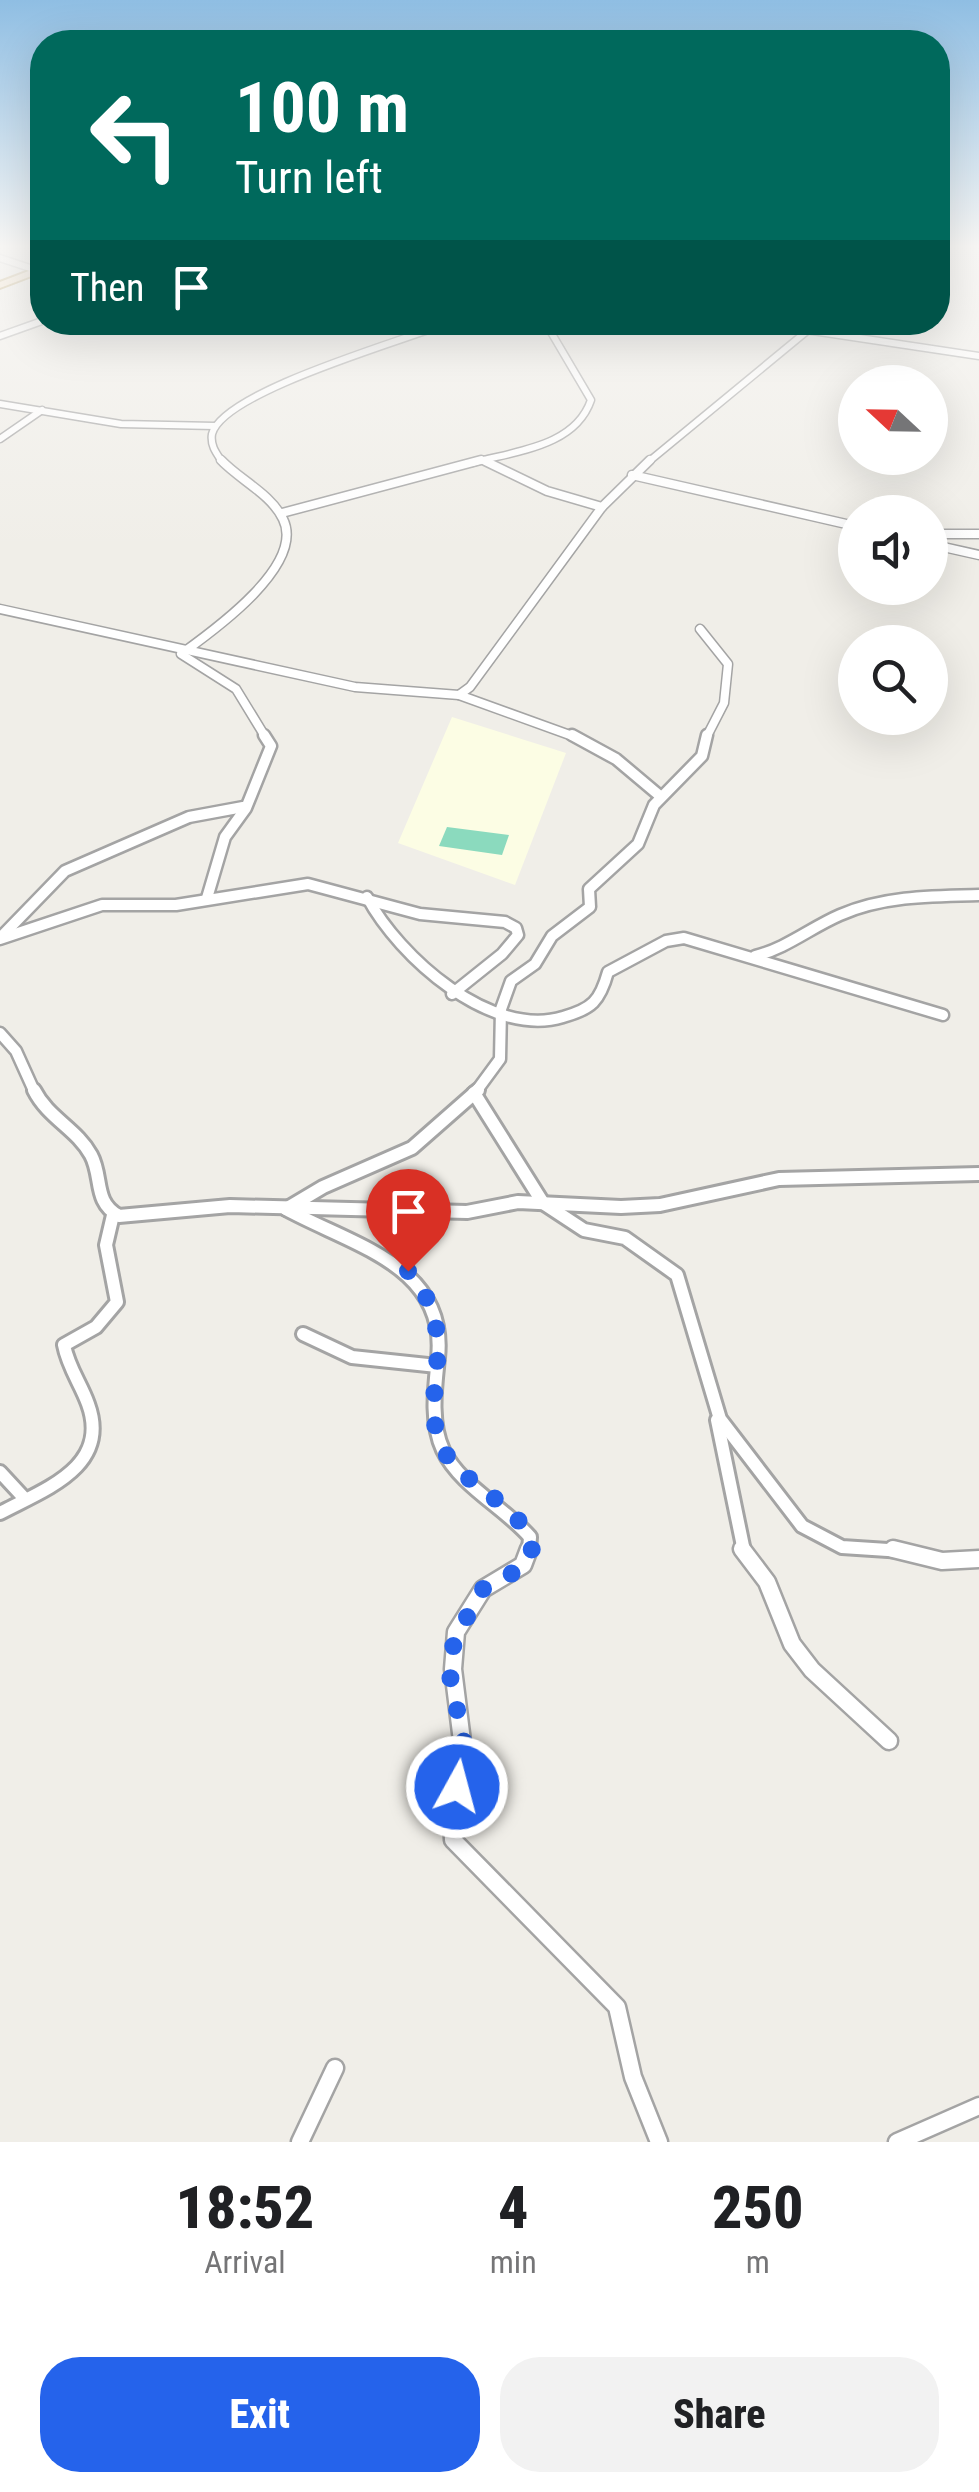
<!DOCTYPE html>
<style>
:root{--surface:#fff;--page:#f2f2f2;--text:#202124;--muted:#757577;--accent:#2563eb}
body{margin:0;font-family:"Roboto Condensed",sans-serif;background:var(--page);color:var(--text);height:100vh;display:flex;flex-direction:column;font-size:38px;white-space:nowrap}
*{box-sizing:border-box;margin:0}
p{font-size:32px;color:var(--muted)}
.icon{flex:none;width:55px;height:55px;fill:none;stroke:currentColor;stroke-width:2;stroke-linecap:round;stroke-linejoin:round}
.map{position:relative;height:2142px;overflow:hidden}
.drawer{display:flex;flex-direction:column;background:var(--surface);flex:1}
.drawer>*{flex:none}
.guide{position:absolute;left:30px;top:30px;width:920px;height:305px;border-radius:40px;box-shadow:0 10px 40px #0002;background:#00695c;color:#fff;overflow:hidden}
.needle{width:65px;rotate:292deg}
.fabs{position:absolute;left:838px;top:365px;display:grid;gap:20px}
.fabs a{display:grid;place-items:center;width:110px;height:110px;border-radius:50%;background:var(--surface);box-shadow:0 10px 40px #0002;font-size:50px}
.pin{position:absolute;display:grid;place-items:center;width:85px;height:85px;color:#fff;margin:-102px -42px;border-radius:50% 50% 50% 0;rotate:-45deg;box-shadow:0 0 10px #0007}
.pin .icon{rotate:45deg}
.me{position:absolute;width:110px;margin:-55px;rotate:7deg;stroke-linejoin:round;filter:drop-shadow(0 0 8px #0008)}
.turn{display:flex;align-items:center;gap:35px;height:210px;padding:0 40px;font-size:45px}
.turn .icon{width:130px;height:130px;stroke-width:2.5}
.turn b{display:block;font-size:70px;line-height:85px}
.then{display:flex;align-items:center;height:95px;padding:0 40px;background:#0003;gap:20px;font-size:38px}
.eta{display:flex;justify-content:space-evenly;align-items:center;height:170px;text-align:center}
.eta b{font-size:60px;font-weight:800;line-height:70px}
.action{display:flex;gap:20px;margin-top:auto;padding:20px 40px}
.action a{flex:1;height:115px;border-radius:40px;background:var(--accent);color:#fff;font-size:40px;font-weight:800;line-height:115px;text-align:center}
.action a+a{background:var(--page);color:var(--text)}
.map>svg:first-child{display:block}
.education{fill:#fcfde4}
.pitch{fill:#8bdabe}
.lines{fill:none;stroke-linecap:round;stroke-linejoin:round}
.street-far4-casing{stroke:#a4a4a4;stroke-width:9}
.street-far3-casing{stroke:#a4a4a4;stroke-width:11}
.street-far2-casing{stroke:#a4a4a4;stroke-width:15}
.street-far1-casing{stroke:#a4a4a4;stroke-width:18}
.street-casing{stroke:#a4a4a4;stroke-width:21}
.primary-casing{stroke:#936a0a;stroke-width:4}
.street-far4{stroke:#fff;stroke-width:6}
.street-far3{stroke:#fff;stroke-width:8}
.street-far2{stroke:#fff;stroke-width:10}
.street-far1{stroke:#fff;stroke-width:12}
.street{stroke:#fff;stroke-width:16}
.primary{fill:#f6d6a6;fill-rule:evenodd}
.route{stroke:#2563eb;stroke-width:18;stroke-dasharray:0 32.4}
</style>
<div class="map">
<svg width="979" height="2142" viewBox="0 0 979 2142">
<rect width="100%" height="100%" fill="#f0eee8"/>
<!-- education -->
<polygon class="education" points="452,717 566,753 515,885 398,843"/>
<!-- pitch -->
<polygon class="pitch" points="447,827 509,835 502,855 439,846"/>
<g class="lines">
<!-- street-far4 casing -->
<g class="street-far4-casing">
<g id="street-far4">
<polyline points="0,258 39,271"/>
<polyline points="753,322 979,356"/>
<polyline points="0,336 42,321"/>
<polyline points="0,404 121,424 215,426"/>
<polyline points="0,439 42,410"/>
<path d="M223,463c-6,-9 -13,-17 -11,-29 11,-43 194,-94 238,-112"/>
<path d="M472,463c43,-12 103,-16 119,-63l-46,-78"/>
<polyline points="647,463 818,322"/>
</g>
</g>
<!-- street-far3 casing -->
<g class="street-far3-casing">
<g id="street-far3">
<path d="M221,460c19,20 50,34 62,59 23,46 -70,112 -102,135l55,35 30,49"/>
<polyline points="485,461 547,491 602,507"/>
<polyline points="632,475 855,526"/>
<polyline points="282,513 481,460"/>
<polyline points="930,534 979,534"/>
<polyline points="930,544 979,555"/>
<polyline points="0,609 355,687 459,695 470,687 602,507 650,460"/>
<polyline points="700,629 728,664 724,703 706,738"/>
<polyline points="459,695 578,738"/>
</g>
</g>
<!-- street-far2 casing -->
<g class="street-far2-casing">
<g id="street-far2">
<polyline points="572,735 616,759 660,796"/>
<path d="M367,897c32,60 124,142 196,120 29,-8 37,-16 45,-45l58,-31 18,-3 259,77"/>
<polyline points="207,898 225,837 246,808 271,746 264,735"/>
<polyline points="0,938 65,871 189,817 243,807"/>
<polyline points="0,939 102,905 176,905 308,884 420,914 505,922 516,928 518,935 502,954 452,994"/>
<path d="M755,956c32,-8 55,-28 85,-41 43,-19 92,-19 139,-20"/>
<polyline points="0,1033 16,1051 35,1093"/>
<polyline points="475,1093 500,1059 501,1009 511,981 535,964 552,936 590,907 589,889 638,844 654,805 702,756 707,735"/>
</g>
</g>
<!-- street-far1 casing -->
<g class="street-far1-casing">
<g id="street-far1">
<path d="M34,1090c14,28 43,39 57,65 12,22 2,47 28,61l111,-10 237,6 51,-10 103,5 39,-2 119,-26 200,-5"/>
<polyline points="474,1093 543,1203 584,1230 625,1238 677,1275 720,1419 802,1526 842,1547 903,1551"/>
<path d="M286,1209c65,36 162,56 152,149 -3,29 -8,64 5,92 17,36 61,57 87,87l-1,14"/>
<polyline points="286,1209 323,1187 412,1148 478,1090"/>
<polyline points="303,1334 352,1357 437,1366"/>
<polyline points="717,1420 744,1551"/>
<polyline points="0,1472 25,1499"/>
<path d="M0,1513c45,-24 111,-46 88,-109 -7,-20 -20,-37 -24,-59l32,-18 21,-25 -11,-57 7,-30"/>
</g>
</g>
<!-- street casing -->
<g class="street-casing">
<g id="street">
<polyline points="529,1549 523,1565 483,1589 456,1632 453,1669 463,1749 452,1817 453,1840 617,2007 633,2077 659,2142"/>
<polyline points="742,1549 767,1582 792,1644 812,1670 889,1741"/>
<polyline points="893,1549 942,1561 979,1559"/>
<polyline points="300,2142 335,2068"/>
<polyline points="897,2142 979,2106"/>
</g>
</g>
<!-- primary casing -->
<g class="primary-casing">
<polygon id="primary" points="39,267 42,267 42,272 0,288 0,282"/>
</g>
<!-- street-far4 -->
<use href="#street-far4" class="street-far4"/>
<!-- street-far3 -->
<use href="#street-far3" class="street-far3"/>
<!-- street-far2 -->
<use href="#street-far2" class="street-far2"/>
<!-- street-far1 -->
<use href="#street-far1" class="street-far1"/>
<!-- street -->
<use href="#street" class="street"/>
<!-- primary -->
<use href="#primary" class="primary"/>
</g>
<!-- sky -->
<linearGradient id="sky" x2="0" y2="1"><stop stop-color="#8fbee3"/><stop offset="0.45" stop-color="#f8f7f5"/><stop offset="1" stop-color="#f8f7f5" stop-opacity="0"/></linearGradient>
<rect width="979" height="548" fill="url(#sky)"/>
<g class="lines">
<!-- route -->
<path class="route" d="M408,1271c61,70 3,127 38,183 20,33 81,54 86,95l-12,20 -37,20 -29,51 -4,36 14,67 -7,44"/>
</g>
</svg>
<div class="fabs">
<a><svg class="needle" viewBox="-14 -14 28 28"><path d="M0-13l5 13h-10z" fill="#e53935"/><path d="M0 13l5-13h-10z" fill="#757577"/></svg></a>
<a><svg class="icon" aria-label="sound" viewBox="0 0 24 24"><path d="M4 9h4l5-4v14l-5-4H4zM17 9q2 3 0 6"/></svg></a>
<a><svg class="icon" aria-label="search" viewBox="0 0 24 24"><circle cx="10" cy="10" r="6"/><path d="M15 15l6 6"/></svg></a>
</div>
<div class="pin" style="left:408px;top:1271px;background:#d93025"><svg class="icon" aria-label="arrive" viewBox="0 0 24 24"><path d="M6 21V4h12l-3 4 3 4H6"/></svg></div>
<svg class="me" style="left:457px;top:1787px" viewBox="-20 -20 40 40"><circle r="17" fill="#2563eb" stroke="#fff" stroke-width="3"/><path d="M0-11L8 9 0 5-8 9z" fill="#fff"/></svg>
<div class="guide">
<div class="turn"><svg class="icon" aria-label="left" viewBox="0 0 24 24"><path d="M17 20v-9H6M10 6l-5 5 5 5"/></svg><div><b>100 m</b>Turn left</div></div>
<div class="then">Then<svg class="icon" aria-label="arrive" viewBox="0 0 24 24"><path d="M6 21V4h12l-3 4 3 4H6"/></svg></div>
</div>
</div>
<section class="drawer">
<div class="eta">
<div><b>18:52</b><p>Arrival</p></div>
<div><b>4</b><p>min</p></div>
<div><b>250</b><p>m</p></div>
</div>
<div class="action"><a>Exit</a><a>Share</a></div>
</section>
